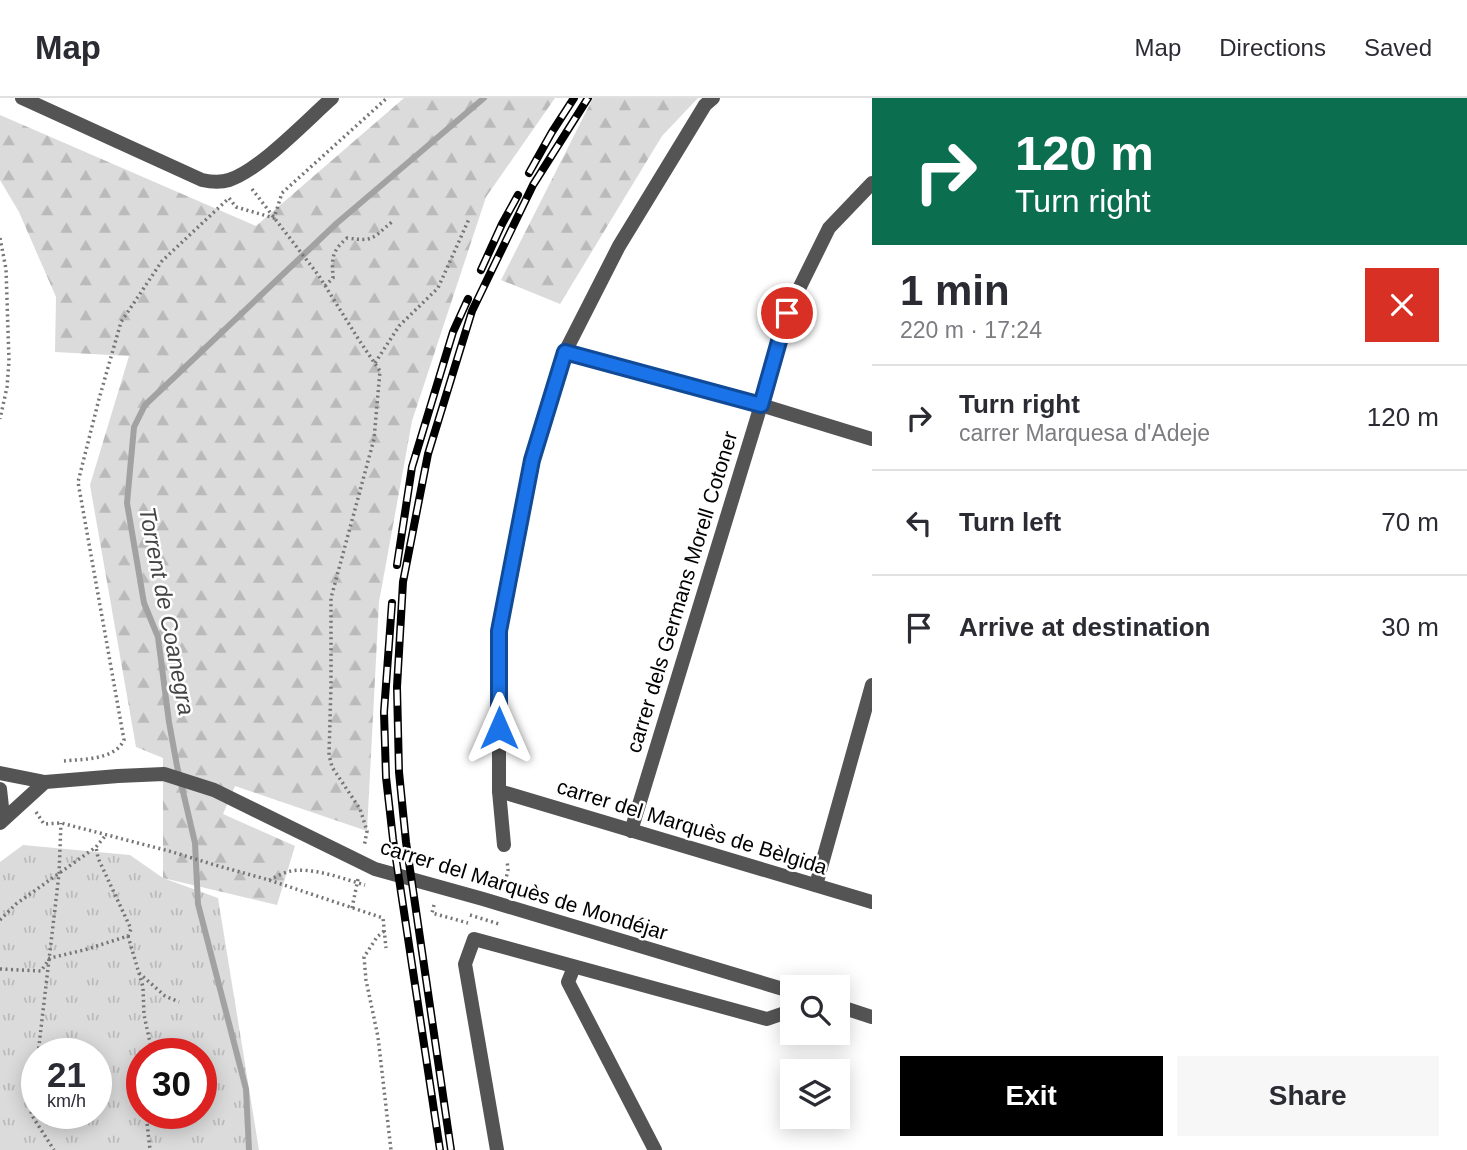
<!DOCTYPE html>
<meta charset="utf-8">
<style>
:root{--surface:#fff;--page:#f7f7f7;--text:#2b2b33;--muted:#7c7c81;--line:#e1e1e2;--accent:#000}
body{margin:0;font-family:Helvetica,sans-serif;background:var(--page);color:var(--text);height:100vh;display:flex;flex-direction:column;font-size:26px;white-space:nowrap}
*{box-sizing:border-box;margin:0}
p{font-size:23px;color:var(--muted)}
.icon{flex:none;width:38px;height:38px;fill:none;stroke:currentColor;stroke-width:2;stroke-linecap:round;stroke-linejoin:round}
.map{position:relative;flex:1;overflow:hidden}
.panel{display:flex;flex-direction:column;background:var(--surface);width:595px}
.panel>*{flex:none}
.banner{background:#0b6e4f;color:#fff;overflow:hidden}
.buttons{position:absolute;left:780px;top:877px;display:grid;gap:14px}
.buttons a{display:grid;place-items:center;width:70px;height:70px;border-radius:0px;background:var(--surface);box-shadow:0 4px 18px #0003;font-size:35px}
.speed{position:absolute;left:21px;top:940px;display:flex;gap:14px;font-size:35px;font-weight:700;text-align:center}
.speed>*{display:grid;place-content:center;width:91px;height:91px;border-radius:50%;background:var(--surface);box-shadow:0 4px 18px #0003;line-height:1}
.speed small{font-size:18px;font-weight:400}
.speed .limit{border:10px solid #d22;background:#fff;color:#111}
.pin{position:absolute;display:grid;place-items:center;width:60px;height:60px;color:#fff;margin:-30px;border:4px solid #fff;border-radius:50%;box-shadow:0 2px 7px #0007}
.me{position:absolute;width:77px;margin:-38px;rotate:0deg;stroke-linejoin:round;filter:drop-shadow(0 0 5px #0008)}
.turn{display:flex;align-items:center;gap:24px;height:147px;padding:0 28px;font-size:32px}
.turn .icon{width:91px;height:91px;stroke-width:2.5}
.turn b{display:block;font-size:49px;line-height:60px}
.round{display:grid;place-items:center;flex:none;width:74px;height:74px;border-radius:0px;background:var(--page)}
.overview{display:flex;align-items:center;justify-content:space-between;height:119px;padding:0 28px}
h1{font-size:42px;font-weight:600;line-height:52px}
.action{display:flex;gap:14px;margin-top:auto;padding:14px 28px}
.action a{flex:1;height:80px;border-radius:0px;background:var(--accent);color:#fff;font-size:28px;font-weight:600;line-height:80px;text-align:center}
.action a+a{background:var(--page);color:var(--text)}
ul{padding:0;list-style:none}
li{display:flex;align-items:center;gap:21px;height:105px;padding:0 28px;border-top:2px solid var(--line)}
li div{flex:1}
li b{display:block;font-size:26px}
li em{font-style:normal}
header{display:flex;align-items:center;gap:42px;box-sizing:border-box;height:98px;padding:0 35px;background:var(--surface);border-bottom:2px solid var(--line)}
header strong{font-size:33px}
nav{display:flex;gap:38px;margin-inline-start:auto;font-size:24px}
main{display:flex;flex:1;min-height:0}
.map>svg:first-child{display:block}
.grass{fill:url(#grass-tufts);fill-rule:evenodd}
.forest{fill:url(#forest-firs)}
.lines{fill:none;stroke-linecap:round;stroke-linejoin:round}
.stream{stroke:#a2a2a2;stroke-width:6}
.path{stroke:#767676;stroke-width:3.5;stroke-dasharray:2 3.5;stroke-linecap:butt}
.minor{stroke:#545454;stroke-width:14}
.rail-casing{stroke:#000;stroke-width:8}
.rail{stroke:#fff;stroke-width:5;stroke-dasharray:16;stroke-linecap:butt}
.route-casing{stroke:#114b97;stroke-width:18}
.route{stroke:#1a73e8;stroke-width:12}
.labels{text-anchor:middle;stroke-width:5;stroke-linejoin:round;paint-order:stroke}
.street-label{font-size:21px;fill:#000;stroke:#fff}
.water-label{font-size:23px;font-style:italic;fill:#434343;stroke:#fff}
</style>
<header>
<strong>Map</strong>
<nav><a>Map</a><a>Directions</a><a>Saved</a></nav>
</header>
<main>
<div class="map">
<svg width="872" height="1052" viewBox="0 0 872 1052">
<defs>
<pattern id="grass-tufts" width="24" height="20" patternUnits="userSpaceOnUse" patternTransform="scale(1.75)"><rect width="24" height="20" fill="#dbdbdb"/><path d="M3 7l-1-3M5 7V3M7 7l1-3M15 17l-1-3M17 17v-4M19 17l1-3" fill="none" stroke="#bababa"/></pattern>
<pattern id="forest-firs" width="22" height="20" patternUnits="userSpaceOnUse" patternTransform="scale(1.75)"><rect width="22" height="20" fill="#dbdbdb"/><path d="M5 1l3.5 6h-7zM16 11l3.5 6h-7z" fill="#bababa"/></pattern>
</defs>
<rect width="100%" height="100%" fill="#fff"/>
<!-- grass -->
<path class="grass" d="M23,747l107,10 33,23 55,20 41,252h-259v-288zM37,956h59v59h-59zM142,956h59v59h-59z"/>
<!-- forest -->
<g class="forest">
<polygon points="404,0 555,0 486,99 412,323 379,504 367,733 235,688 223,716 295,748 277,807 163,780 163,660 136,649 90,387 129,258 55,254 56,199 19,114 0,82 0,17 256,128"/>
<polygon points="593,0 698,0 662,38 560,206 501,182"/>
</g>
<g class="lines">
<!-- stream -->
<polyline class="stream" points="249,1052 246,991 198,806 195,745 177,668 169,624 158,539 144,505 127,405 134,329 145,307 337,125 484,0"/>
<!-- path -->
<g class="path">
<polyline points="252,91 319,178 359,242 380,273 374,341 331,500 331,587 329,657 332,669 360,711 367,733 364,749"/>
<polyline points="0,140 6,171 9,263 7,289 0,321"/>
<path d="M325,188l8,-8c-1,-20 -2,-26 14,-40 28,4 25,0 46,-17"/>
<polyline points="375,265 399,228 438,190 469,121"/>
<path d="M64,663c19,-2 51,-1 60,-21l-46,-258 21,-83 22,-77 41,-61 67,-63 7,9 38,11 8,-25 105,-95"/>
<polyline points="36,714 44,726 61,725 169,753 215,767 269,782 383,820 386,850"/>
<path d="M269,782c7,-3 15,-8 22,-9 22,-4 53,8 74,14"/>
<polyline points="504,789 508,772 507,762"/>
<polyline points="434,807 432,815 468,825"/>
<polyline points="352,810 358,781"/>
<polyline points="470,817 499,826"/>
<polyline points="0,822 16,806 96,749 106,737"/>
<polyline points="384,833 377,839 364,859 366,882 378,939 391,1052"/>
<polyline points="128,838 143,889 144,917 151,949 149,956"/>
<polyline points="0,871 41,873 50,860 84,852 128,838 131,831 98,760 96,749"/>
<polyline points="139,875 165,898 179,904"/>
<polyline points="38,956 59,776 61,725"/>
<polyline points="37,970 31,1016 54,1052"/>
<polyline points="146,1015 150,1052"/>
</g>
<!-- minor -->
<g class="minor">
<path d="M22,0l180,82c9,2 18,3 27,0 31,-10 78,-60 103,-82"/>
<polyline points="565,254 761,307 872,341"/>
<polyline points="0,675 45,684 118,678 164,676 214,692 375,771 483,801 793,894"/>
<polyline points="0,691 2,709 0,716"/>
<polyline points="499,693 872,804"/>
<polyline points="0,725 45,684"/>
<polyline points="631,733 761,307 787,215 829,130 872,85"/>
<polyline points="504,747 499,693 499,533 532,362 565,254 619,148 705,7 713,0"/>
<polyline points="816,787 872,587"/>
<polyline points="574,869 568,884 655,1052"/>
<polyline points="838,908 872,919"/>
<polyline points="497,1052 465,866 474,841 767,921 793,912"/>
</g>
<!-- rail casing -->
<g class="rail-casing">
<g id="rail">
<polyline points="529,75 552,34 574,0"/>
<polyline points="481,172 502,126 518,97"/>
<polyline points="397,467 412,369 453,234 468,201"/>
<polyline points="392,505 384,614 386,679 393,741 440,1052"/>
<polyline points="451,1052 406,744 399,674 397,589 403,484 428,356 472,213 533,87 588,0"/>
</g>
</g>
<!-- rail -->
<use href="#rail" class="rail"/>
</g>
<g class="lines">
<!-- route casing -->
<g class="route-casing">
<polyline id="route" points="499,630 499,533 532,362 565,254 761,307 787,215"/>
</g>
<!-- route -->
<use href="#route" class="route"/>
</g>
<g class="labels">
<!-- street labels -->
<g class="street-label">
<text transform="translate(682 494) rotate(-73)" y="7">carrer dels Germans Morell Cotoner</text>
<text transform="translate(692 729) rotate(17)" y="7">carrer del Marquès de Bèlgida</text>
<text transform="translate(524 792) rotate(17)" y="7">carrer del Marquès de Mondéjar</text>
</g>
<!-- water labels -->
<g class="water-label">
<text transform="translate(167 513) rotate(79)" y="8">Torrent de Coanegra</text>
</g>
</g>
</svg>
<div class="buttons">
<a><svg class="icon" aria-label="search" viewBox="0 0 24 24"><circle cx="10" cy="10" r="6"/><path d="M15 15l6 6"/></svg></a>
<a><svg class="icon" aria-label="layers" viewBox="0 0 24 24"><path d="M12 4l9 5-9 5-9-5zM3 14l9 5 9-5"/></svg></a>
</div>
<div class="speed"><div>21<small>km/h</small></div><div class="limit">30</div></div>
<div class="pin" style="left:787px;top:215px;background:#d93025"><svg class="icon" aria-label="arrive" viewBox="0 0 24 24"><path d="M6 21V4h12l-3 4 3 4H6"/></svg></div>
<svg class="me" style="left:499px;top:630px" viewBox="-20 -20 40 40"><path d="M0-17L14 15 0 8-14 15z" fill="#1a73e8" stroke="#fff" stroke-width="4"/></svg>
</div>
<section class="panel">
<div class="banner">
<div class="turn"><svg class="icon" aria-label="right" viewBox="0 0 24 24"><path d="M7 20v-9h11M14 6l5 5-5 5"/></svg><div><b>120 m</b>Turn right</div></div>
</div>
<div class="overview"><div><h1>1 min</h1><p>220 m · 17:24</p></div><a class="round" style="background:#d93025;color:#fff"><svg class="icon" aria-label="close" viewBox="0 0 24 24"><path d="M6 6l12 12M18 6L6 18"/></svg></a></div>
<ul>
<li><svg class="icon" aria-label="right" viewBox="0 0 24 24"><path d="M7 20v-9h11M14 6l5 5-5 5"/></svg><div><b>Turn right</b><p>carrer Marquesa d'Adeje</p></div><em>120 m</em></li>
<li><svg class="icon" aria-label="left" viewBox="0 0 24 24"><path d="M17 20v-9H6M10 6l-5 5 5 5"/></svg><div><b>Turn left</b></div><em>70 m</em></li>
<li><svg class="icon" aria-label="arrive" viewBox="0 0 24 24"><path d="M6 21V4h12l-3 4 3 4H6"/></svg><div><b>Arrive at destination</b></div><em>30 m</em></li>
</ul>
<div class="action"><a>Exit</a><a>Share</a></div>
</section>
</main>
